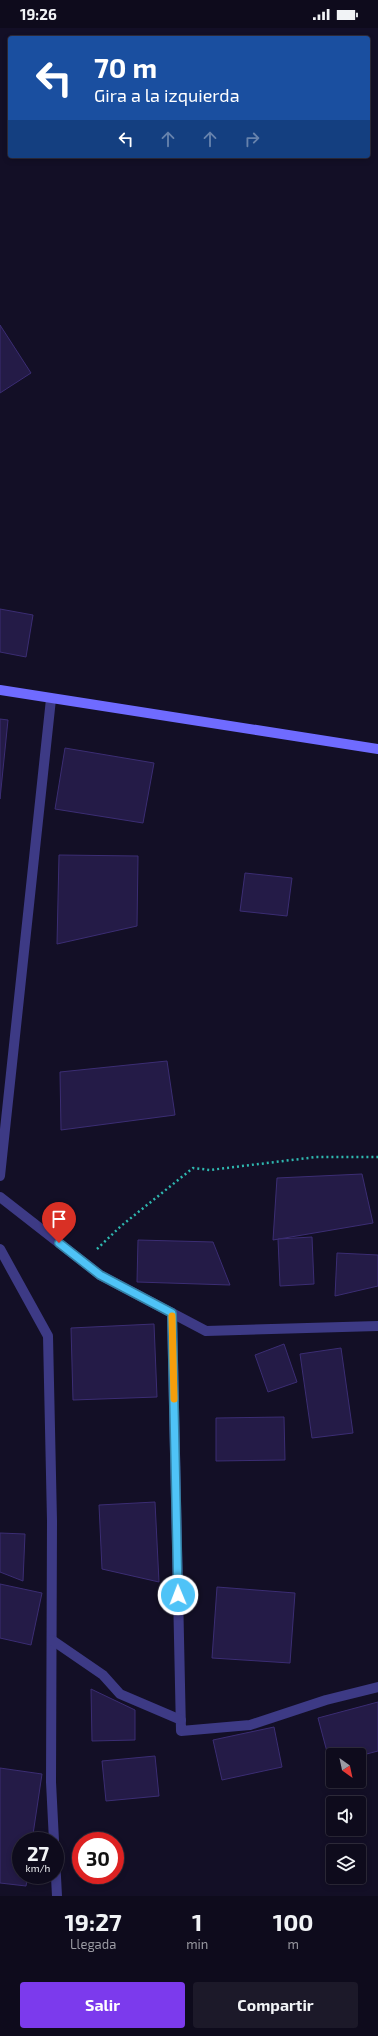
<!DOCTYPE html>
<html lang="es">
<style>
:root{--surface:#0e0b1c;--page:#1c1929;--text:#f1f3f6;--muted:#9b9ba3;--line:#2e2b3b;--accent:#7c3aed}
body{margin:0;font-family:"Exo 2",sans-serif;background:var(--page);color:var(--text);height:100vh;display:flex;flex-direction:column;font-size:15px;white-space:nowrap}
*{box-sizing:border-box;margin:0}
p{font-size:13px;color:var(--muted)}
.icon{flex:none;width:22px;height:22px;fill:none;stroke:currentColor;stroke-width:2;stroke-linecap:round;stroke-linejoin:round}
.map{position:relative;height:1868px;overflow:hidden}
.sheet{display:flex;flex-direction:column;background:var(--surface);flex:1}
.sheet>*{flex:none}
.guide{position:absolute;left:8px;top:8px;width:362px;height:122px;border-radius:4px;box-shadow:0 2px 6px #0003,0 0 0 1px var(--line);background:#1a4fa0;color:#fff;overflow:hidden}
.needle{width:26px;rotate:147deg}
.tools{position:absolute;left:326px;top:1720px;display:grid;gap:8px}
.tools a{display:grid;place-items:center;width:40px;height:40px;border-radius:4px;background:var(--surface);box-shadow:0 2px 6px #0003,0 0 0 1px var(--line);font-size:20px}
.speed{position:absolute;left:12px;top:1804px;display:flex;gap:8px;font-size:20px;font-weight:700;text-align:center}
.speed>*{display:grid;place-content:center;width:52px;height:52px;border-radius:50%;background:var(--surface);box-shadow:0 2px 6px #0003,0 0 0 1px var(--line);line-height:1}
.speed small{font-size:10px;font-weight:400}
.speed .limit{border:6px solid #d22;background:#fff;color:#111}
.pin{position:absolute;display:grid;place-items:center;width:34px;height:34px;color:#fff;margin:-41px -17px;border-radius:50% 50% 50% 0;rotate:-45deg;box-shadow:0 0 4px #0007}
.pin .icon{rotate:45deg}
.me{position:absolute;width:44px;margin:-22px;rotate:359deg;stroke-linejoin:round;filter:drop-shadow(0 0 3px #0008)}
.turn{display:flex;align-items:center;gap:14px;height:84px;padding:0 20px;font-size:18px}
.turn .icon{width:52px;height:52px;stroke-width:2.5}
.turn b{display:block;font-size:28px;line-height:34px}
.lanes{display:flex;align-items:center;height:38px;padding:0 20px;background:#0003;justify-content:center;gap:20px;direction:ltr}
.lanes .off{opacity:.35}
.eta{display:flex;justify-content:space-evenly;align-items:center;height:68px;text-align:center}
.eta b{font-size:24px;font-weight:700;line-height:28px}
.cta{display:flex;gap:8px;margin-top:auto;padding:8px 20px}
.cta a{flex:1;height:46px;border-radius:4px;background:var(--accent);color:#fff;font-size:16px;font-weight:700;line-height:46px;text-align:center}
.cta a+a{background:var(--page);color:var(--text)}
.status{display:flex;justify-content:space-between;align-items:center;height:28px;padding:0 20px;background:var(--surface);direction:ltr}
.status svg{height:11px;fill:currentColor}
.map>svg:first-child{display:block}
.building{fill:#241b47;stroke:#3b2d73}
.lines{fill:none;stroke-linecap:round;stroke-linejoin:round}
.path{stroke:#2fb8b0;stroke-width:2.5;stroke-dasharray:2 3;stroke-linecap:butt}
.street{stroke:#3d3a85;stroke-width:10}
.secondary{stroke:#6f6bff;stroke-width:10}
.route-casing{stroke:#337fa1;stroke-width:10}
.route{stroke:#4fc3f7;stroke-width:7}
.slow{stroke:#f59e0b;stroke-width:7}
</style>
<div class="status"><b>19:26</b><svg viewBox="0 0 49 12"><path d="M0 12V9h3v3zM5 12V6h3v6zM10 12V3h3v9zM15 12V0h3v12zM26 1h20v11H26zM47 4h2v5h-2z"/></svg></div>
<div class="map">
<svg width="378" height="1868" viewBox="0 0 378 1868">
<rect width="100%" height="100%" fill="#130f26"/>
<!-- building -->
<g class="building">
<polygon points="0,297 31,345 0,365"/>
<polygon points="0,581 33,587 26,629 0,624"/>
<polygon points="0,691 8,692 0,771"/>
<polygon points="65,720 154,735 143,795 55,781"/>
<polygon points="59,827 138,828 137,898 57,916"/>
<polygon points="245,845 292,850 287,888 240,883"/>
<polygon points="167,1033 175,1087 61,1102 60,1044"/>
<polygon points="362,1146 373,1195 273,1212 277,1150"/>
<polygon points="312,1209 314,1256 280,1258 278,1211"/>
<polygon points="138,1212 213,1214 230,1257 137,1254"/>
<polygon points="337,1225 378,1227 378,1258 335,1268"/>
<polygon points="154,1296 157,1369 73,1372 71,1300"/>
<polygon points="284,1316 297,1354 268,1364 255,1327"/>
<polygon points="341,1320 353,1405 312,1410 300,1326"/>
<polygon points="284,1389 285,1432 216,1433 216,1390"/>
<polygon points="155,1474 159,1554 102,1541 99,1477"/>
<polygon points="0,1505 25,1506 23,1553 0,1544"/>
<polygon points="0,1556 42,1565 31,1617 0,1610"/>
<polygon points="217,1559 295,1565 290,1635 212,1630"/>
<polygon points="91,1661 135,1682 135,1712 92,1713"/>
<polygon points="378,1674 378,1723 359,1728 333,1727 333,1735 330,1735 318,1690"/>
<polygon points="274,1699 282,1739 222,1752 213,1712"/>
<polygon points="155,1728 159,1768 106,1773 102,1733"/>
<polygon points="0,1740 42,1746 32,1813 21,1813 21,1847 28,1847 26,1858 0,1855"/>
</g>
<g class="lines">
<!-- path -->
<polyline class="path" points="97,1221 121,1198 193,1140 210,1142 316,1129 378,1129"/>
<!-- street -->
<g class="street">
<polyline points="0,1148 51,671"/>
<polyline points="0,1169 100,1247 206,1303 378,1298"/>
<polyline points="0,1221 48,1308 52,1493 51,1754 54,1813"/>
<polyline points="172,1285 181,1703 250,1697 326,1672 378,1659"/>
<polyline points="52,1612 103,1647 120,1666 181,1692"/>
<polyline points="55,1830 57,1868"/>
</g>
<!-- secondary -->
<polyline class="secondary" points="0,662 378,721"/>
</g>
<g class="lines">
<!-- route casing -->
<g class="route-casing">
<polyline id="route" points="59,1215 100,1247 172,1285 178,1567"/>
</g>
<!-- route -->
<use href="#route" class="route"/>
<!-- slow -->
<polyline class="slow" points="172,1288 174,1371"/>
</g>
</svg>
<div class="tools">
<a><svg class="needle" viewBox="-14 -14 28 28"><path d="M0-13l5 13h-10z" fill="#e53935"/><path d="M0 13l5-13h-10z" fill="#9b9ba3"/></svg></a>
<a><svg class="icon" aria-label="sound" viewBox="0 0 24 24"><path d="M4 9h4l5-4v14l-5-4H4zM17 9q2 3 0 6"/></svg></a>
<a><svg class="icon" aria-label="layers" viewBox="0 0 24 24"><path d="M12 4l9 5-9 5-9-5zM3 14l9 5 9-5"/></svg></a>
</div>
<div class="speed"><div>27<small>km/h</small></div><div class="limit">30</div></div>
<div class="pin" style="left:59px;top:1215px;background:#d93025"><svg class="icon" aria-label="arrive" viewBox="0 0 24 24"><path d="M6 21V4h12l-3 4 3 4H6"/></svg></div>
<svg class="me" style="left:178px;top:1567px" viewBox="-20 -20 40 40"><circle r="17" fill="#4fc3f7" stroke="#fff" stroke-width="3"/><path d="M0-11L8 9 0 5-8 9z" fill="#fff"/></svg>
<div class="guide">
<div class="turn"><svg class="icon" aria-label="left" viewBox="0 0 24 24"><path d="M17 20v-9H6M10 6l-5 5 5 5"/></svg><div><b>70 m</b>Gira a la izquierda</div></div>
<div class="lanes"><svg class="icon" aria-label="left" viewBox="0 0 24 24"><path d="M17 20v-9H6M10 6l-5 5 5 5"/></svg><svg class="icon off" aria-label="ahead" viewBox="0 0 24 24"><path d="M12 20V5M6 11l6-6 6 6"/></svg><svg class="icon off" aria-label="ahead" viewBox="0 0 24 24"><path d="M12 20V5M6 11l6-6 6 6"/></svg><svg class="icon off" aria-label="right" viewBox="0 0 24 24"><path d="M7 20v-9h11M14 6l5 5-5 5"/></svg></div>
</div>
</div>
<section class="sheet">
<div class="eta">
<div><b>19:27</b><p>Llegada</p></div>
<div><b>1</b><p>min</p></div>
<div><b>100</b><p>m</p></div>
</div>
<div class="cta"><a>Salir</a><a>Compartir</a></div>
</section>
